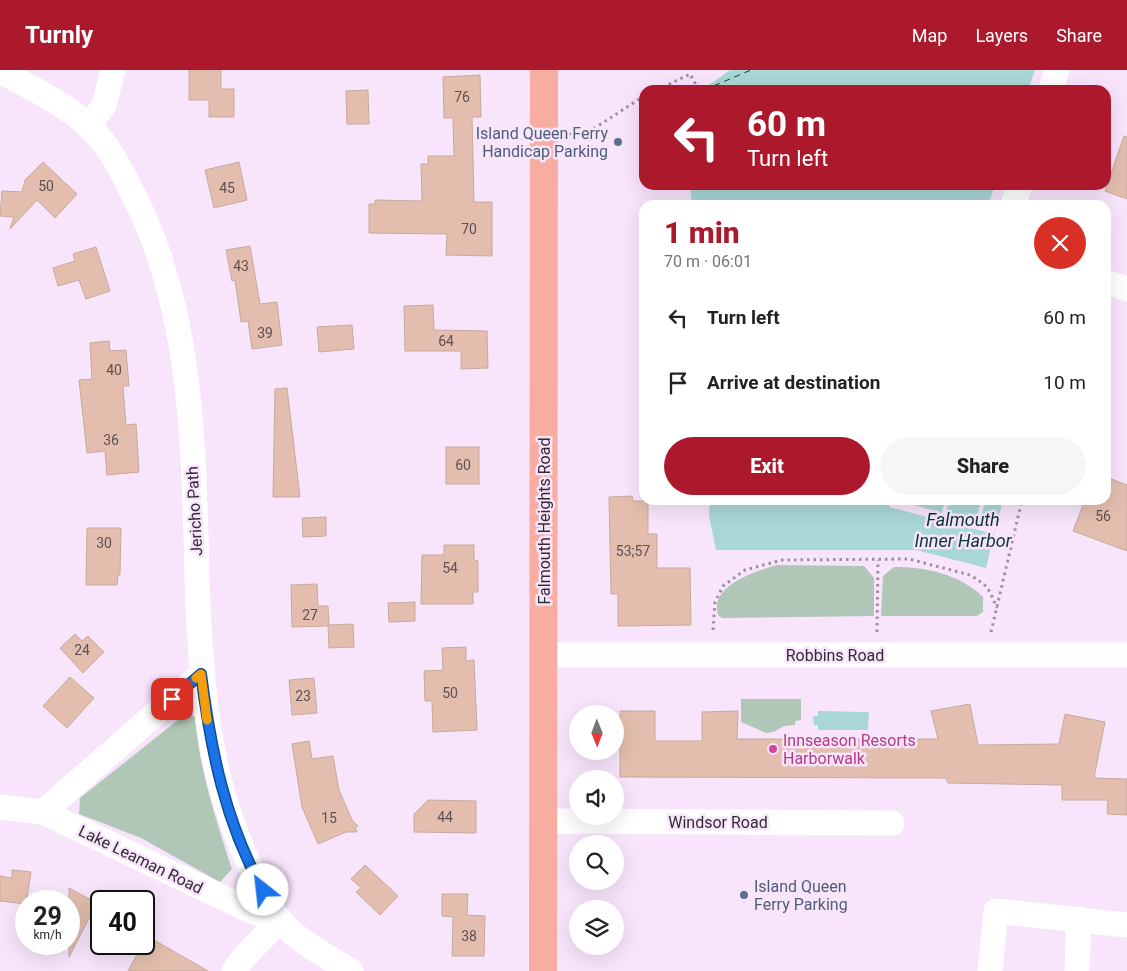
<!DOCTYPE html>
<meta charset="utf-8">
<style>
:root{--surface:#fff;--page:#f6f6f6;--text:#222;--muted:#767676;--accent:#ad192c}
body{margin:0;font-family:Roboto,sans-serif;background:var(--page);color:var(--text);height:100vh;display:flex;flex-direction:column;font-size:19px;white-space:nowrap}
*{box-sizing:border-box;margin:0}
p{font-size:16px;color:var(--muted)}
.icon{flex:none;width:28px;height:28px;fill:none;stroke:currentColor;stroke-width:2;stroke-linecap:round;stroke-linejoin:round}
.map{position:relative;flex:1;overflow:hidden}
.drawer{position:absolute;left:639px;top:130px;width:472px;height:305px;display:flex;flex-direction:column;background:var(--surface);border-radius:15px;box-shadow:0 5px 20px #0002}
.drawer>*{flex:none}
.top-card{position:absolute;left:639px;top:15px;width:472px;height:105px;border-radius:15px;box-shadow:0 5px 20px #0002;background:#ad192c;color:#fff;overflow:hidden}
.needle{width:32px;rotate:179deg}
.fabs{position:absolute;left:569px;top:635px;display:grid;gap:10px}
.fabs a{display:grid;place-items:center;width:55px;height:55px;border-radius:50%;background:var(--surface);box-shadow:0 5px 20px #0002;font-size:25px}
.speed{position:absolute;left:15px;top:820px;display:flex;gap:10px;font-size:25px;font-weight:700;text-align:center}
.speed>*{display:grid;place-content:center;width:65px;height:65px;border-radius:50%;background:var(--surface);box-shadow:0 5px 20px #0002;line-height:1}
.speed small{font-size:12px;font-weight:400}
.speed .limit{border:2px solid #111;border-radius:8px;background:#fff;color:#111}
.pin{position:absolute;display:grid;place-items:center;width:42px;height:42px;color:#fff;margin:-21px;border-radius:10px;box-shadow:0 2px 8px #0006}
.me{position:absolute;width:55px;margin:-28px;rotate:331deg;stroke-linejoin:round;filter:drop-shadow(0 0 4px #0008)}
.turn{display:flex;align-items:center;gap:18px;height:105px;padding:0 25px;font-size:22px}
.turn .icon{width:65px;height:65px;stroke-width:2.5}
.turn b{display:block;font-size:35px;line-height:42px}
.round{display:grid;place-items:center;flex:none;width:52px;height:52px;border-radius:26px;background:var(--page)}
.summary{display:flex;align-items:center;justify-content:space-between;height:85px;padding:0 25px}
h1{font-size:30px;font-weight:800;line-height:38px;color:var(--accent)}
.primary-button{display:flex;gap:10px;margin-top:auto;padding:10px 25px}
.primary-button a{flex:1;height:58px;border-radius:30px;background:var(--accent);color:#fff;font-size:20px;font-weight:800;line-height:58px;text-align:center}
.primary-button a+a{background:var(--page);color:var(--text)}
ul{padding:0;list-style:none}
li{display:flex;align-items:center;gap:15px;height:65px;padding:0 25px}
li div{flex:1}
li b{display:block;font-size:19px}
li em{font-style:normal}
header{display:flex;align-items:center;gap:30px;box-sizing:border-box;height:70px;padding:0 25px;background:var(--accent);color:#fff}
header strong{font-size:24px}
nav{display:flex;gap:28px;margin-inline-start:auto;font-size:18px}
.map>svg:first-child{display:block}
.green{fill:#b0c7b7}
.water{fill:#a9d7d6}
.pier{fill:#f8e5fc}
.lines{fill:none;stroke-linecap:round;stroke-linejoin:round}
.ferry{stroke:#093636;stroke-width:1;stroke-dasharray:6 5;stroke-linecap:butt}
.building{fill:#e3beae;stroke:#c6aa9d}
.path{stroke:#9d8fa0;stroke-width:3;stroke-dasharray:2.5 4;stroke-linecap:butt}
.minor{stroke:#fff;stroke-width:25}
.major{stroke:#f8ada1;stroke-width:28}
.route-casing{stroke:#114b97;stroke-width:12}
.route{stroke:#1a73e8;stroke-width:9}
.slow{stroke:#f59e0b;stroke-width:9}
.service-dot{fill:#5c6f8a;stroke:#f8e5fc;stroke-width:2}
.hotel-dot{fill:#d1479c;stroke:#f8e5fc;stroke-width:2}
.labels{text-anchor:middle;stroke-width:5;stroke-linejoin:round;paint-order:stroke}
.number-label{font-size:14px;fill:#5f5052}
.service-label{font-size:16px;fill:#4e5e75;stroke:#f8e5fc;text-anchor:end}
.street-label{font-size:16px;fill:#332b34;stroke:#f8e5fc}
.hotel-label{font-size:16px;fill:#b23c85;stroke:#f8e5fc;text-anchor:start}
.water-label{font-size:18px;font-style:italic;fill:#093636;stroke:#f8e5fc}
</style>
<header>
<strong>Turnly</strong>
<nav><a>Map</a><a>Layers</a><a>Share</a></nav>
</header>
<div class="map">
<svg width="1127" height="901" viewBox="0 0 1127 901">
<rect width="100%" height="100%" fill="#f8e5fc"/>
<!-- green -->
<g class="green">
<path d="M777,495l87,1 10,12v38l-152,2 -4,-3c-9,-30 39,-44 59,-50z"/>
<path d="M894,497c33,0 65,7 89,30v15l-6,4h-96l2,-40z"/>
<polygon points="801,629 801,650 795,651 795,655 784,656 774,662 766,663 741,652 741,629"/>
<path d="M188,642l7,5c4,52 21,103 37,152l-12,13 -79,-44 -62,-24 1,-16z"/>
</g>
<!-- water -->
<g class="water">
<polygon points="698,0 1035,0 1028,20 677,20"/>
<polygon points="690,115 995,115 988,135 692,135"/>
<polygon points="710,430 1003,430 986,498 916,480 716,480 709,446"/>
<polygon points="818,641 869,642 868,660 818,660 818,655 814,655 813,646 818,646"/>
</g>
<!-- pier -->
<g class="pier">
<polygon points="698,0 730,0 702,20 677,20"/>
<polygon points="891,430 909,434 910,430 914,430 914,435 942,443 945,430 949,430 946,444 976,451 981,430 985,430 980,453 996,457 994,464 889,437"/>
</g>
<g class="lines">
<!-- ferry -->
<polyline class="ferry" points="704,20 751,0"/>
</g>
<!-- building -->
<g class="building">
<polygon points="189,0 221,0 221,19 234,19 234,47 209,47 209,30 189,30"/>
<polygon points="480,5 481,47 472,47 474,132 492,132 492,186 446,185 447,164 369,163 369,134 375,134 375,130 422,131 421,94 428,94 428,86 454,86 453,48 444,48 443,7"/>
<polygon points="368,20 369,54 347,54 346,21"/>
<polygon points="1124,66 1127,67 1127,129 1105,121"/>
<polygon points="43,92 77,124 55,148 37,130 10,159 14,147 0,146 2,121 22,122 25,110"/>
<polygon points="239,92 247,130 214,138 205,100"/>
<polygon points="250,176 260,234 277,232 282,275 252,279 248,251 241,252 235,210 232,211 226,180"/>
<polygon points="96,177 110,221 86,229 79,210 58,216 53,198 75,191 73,184"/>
<polygon points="433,235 434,260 487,261 488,298 461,299 461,281 405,281 404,236"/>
<polygon points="352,255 354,279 319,282 317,257"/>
<polygon points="109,271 110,281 126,280 129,316 123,316 126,355 136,354 139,402 107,405 105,381 87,383 79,310 92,309 90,273"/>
<polygon points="287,318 300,427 273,427 275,319"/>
<rect x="446" y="377" width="33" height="37"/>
<polygon points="1106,407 1127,415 1127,481 1073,461 1085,430 1106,430"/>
<polygon points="632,426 633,431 648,431 648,464 657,464 657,498 690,498 691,555 618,556 618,524 611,524 609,427"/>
<polygon points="326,447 326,466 303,467 302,448"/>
<polygon points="87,458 121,458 120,505 118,505 117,515 86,515"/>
<polygon points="444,475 474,475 474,490 478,491 478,522 473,522 473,534 421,534 422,485 444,485"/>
<polygon points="317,514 318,536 328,536 329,555 353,554 354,577 329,578 328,556 292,557 291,515"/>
<polygon points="415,532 415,551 389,552 388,533"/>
<polygon points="75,564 82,571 88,566 104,582 83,603 60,578"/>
<polygon points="466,577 466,591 474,590 477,660 433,662 432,631 425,631 424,601 443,600 442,578"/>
<polygon points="70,607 94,628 67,658 43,636"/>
<polygon points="314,608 317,643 292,645 289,610"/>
<polygon points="970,634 978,675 1059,674 1065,644 1105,652 1094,708 1127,709 1127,745 1107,744 1108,730 1062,730 1062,715 948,713 946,708 620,707 620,641 655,641 655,671 702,671 702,642 738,641 737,669 938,669 931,641"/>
<polygon points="309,671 312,689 333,686 339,720 352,750 358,756 355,758 357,762 346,762 318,774 302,737 292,674"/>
<polygon points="428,730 476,731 476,763 414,762 414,744"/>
<polygon points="365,795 398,826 380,845 356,822 361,818 351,809"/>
<polygon points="12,800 31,802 26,834 0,831 0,806 12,808"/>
<polygon points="69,818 97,833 69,887"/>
<polygon points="442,824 468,824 467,845 485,846 484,886 452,886 453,847 442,846"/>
<polygon points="147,866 208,901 128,901"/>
</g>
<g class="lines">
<!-- path -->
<g class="path">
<polyline points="657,20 690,4 699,20"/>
<polyline points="569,64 587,63 644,26"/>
<polyline points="713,560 715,532 723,516 745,500 782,490 909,489 970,505 984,514 990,522 997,538"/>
<polyline points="877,562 878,490"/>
<polyline points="991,562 1022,430"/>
</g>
<!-- minor -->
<g class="minor">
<path d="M0,1c30,16 62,31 87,54 23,19 37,51 50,77 61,125 56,269 61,404 4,79 10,157 40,232 9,22 27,64 42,82 18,22 47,36 71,51"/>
<polyline points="1051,20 1057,0"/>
<polyline points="89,56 104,35 113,0"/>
<polyline points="1013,135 1020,115"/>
<polyline points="1106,212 1127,219"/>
<polyline points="544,585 1127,585"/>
<polyline points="0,737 43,742 251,841 280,850 244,887 234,901"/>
<polyline points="43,742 201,604"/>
<polyline points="544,751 892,753"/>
<polyline points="990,901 996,841 1127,855"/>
<polyline points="1077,901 1079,849"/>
</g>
<!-- major -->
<polyline class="major" points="543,901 544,0"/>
</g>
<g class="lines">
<!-- route casing -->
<g class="route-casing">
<path id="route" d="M172,629l29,-25c10,77 24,148 62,216"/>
</g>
<!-- route -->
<use href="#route" class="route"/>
<!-- slow -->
<polyline class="slow" points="196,608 201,604 207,650"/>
</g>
<!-- markers -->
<g class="service-dot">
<circle cx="618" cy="72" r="5"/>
<circle cx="744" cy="825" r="5"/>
</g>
<circle class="hotel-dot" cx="773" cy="679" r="5"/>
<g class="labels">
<!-- number labels -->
<g class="number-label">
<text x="462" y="32">76</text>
<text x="46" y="121">50</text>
<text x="227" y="123">45</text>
<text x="469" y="164">70</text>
<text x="241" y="201">43</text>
<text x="265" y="268">39</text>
<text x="446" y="276">64</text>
<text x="114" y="305">40</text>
<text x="111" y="375">36</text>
<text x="463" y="400">60</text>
<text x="1103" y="451">56</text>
<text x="104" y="478">30</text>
<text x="633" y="486">53;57</text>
<text x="450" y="503">54</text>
<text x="310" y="550">27</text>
<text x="82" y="585">24</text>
<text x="450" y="628">50</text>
<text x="303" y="631">23</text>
<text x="445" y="752">44</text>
<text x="329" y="753">15</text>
<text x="469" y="871">38</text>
</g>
<!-- service labels -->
<g class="service-label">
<text x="608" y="69">Island Queen Ferry<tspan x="608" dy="18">Handicap Parking</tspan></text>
<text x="754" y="822" text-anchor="start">Island Queen<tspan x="754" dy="18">Ferry Parking</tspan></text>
</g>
<!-- street labels -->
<g class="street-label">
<text transform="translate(194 441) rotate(-93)" y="6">Jericho Path</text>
<text transform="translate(544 451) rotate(-90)" y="6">Falmouth Heights Road</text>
<text x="835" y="591">Robbins Road</text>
<text x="718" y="758">Windsor Road</text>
<text transform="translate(141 789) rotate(26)" y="6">Lake Leaman Road</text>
</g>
<!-- hotel labels -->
<g class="hotel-label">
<text x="783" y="676">Innseason Resorts<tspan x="783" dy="18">Harborwalk</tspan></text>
</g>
<!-- water labels -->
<g class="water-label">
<text x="963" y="456">Falmouth<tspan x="963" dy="21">Inner Harbor</tspan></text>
</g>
</g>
</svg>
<div class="fabs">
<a><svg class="needle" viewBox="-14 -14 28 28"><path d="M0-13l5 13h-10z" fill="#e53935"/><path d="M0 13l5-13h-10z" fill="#767676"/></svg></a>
<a><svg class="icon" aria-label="sound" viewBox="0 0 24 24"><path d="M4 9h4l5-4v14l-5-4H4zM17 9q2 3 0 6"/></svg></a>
<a><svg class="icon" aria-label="search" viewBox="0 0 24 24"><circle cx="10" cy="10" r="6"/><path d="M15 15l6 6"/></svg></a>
<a><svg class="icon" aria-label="layers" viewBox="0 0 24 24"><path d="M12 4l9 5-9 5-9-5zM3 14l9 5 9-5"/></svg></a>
</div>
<div class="speed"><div>29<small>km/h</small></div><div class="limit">40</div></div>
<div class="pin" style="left:172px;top:629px;background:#d93025"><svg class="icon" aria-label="arrive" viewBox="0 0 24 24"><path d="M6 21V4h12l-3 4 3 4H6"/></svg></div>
<svg class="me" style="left:263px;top:820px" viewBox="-20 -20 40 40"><circle r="19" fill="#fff"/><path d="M0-13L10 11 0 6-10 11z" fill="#1a73e8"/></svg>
<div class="top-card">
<div class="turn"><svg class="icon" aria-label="left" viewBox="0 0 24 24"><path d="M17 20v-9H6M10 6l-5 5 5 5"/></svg><div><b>60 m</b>Turn left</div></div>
</div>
<section class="drawer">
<div class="summary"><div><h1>1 min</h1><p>70 m · 06:01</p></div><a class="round" style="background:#d93025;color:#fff"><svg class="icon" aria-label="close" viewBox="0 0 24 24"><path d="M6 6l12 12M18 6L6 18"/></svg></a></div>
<ul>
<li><svg class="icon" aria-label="left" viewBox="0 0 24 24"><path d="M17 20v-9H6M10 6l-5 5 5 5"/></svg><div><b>Turn left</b></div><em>60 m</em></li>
<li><svg class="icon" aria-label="arrive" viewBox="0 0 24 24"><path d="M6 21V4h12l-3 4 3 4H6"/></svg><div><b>Arrive at destination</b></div><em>10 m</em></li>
</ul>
<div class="primary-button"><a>Exit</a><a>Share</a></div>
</section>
</div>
